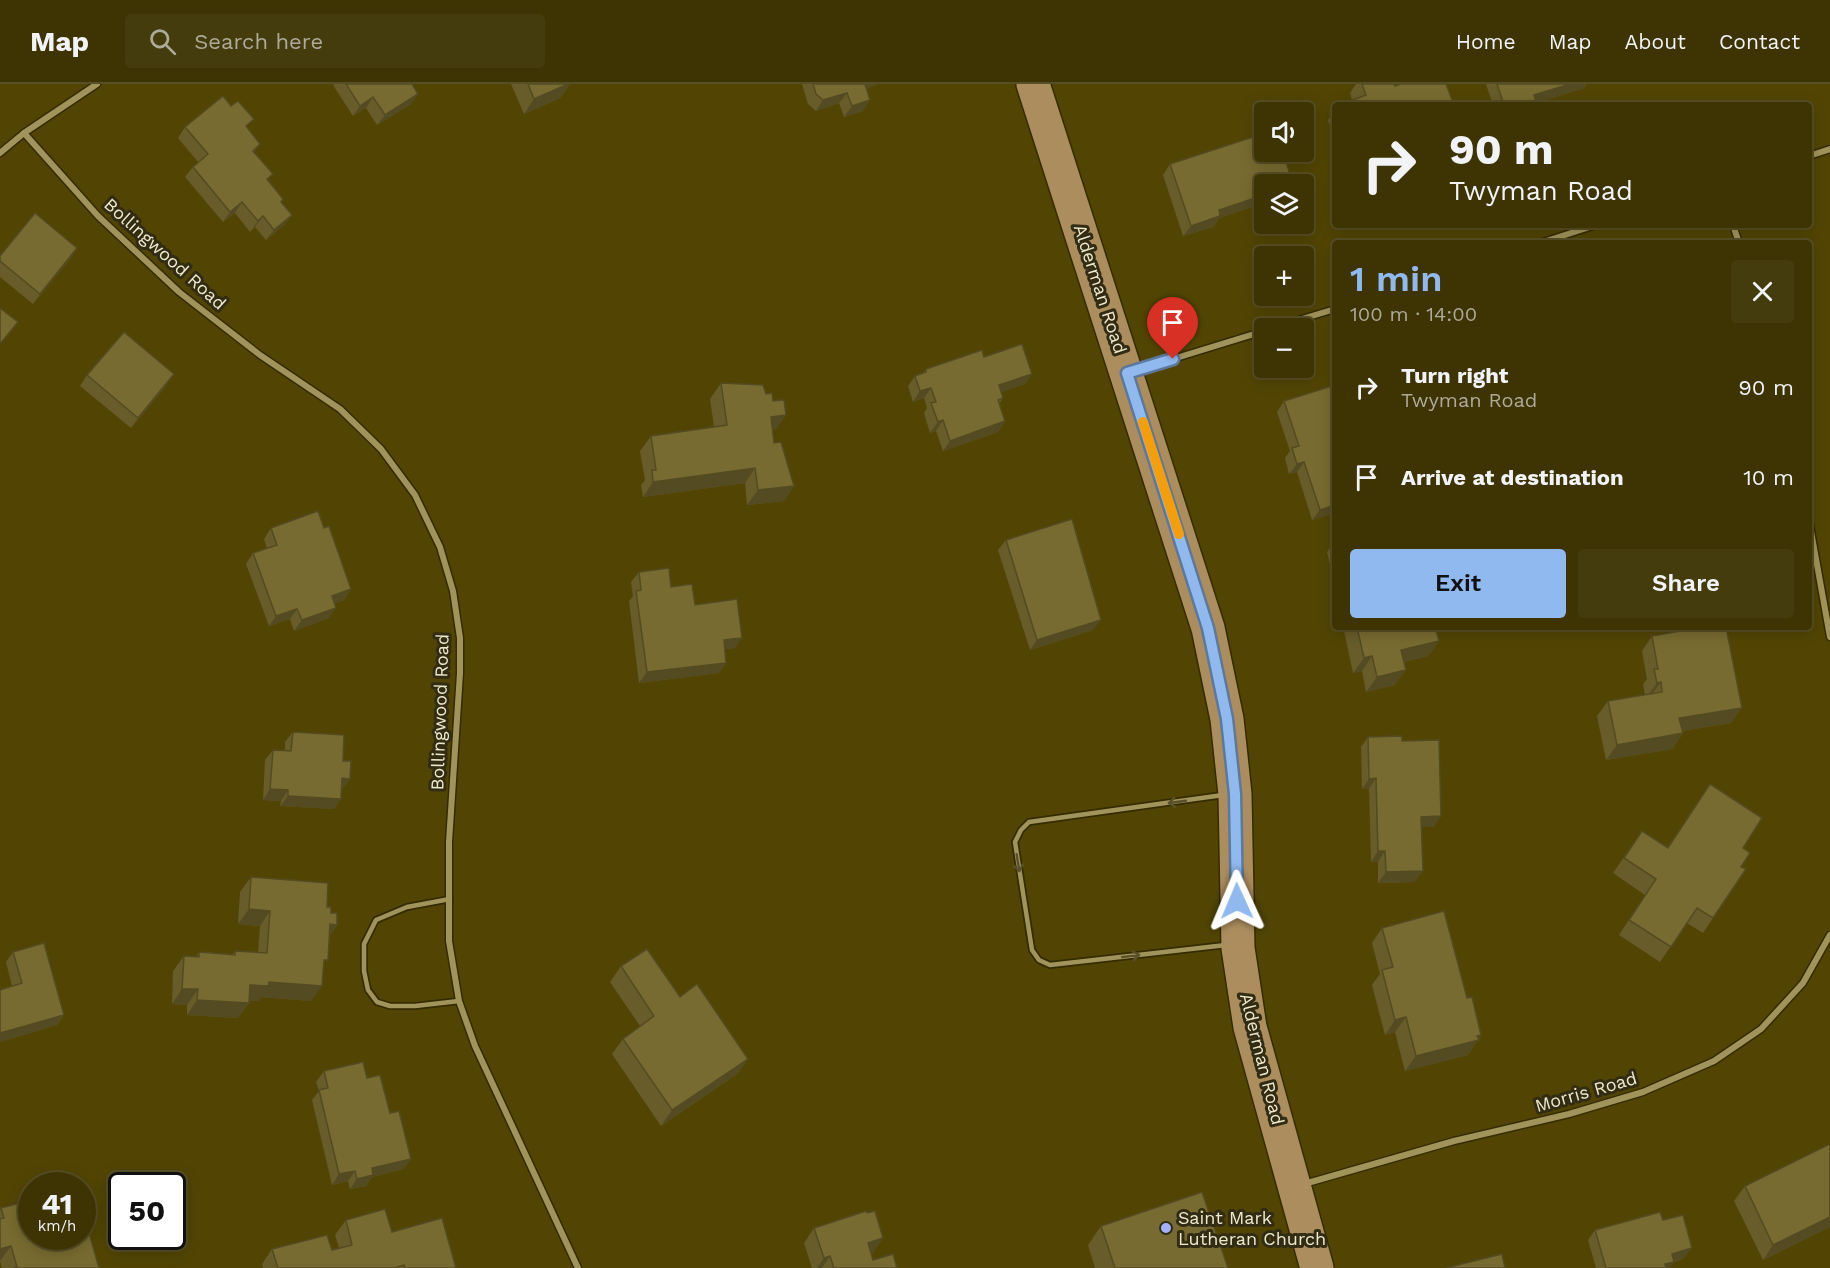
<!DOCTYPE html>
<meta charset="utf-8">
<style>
:root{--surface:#3e3403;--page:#453c0d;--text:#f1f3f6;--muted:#adaa9a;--line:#574f25;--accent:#90b9f0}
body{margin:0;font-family:"Work Sans",sans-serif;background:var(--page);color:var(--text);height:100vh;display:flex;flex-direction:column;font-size:22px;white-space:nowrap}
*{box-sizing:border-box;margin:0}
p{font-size:20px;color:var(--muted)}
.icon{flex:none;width:33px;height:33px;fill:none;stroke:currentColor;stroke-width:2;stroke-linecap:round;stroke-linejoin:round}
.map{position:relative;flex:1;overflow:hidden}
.side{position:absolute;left:1332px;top:156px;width:480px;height:390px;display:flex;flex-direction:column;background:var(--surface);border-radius:6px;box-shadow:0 3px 15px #0003,0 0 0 2px var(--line)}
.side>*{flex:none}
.guide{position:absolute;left:1332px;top:18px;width:480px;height:126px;border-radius:6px;box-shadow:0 3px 15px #0003,0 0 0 2px var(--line);background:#3e3403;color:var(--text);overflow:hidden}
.buttons{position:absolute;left:1254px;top:18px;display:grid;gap:12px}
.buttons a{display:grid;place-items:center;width:60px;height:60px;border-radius:6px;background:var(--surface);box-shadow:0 3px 15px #0003,0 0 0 2px var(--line);font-size:30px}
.speed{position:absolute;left:18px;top:1088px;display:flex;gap:12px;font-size:30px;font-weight:700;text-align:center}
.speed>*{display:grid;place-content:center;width:78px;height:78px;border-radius:50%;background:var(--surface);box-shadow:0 3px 15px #0003,0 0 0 2px var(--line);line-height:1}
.speed small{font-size:15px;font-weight:400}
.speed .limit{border:3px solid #111;border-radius:9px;background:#fff;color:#111}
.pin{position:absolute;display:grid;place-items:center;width:51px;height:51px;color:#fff;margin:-62px -26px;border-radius:50% 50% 50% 0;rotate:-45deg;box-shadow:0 0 6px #0007}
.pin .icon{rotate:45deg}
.me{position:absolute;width:66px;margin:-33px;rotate:359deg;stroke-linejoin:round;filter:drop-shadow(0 0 4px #0008)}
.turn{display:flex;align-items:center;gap:21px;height:126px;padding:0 18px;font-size:27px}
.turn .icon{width:78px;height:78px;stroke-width:2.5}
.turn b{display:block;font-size:42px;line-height:51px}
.round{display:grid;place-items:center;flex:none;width:63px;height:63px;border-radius:6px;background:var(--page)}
.overview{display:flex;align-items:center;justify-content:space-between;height:102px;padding:0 18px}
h1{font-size:36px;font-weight:600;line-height:45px;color:var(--accent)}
.button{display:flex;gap:12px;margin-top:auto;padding:12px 18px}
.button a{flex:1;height:69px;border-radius:6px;background:var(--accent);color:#111;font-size:24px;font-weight:600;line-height:69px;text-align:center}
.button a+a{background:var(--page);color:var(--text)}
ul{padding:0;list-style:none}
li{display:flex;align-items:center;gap:18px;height:90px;padding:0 18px}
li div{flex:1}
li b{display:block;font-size:22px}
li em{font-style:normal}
header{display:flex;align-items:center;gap:36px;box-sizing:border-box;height:84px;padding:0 30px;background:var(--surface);border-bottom:2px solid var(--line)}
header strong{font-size:28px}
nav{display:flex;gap:33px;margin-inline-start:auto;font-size:21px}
.search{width:420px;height:54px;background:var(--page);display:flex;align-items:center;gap:15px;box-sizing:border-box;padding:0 21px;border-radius:6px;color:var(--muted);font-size:22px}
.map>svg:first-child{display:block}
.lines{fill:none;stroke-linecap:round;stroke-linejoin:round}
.lane-casing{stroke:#352c00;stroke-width:8}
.street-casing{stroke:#352c00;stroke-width:9}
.secondary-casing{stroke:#352c00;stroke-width:36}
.lane{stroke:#a1945a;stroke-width:4.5}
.street{stroke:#a1945a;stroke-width:6}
.secondary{stroke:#ac8d5e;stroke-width:33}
.wall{fill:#675c2a}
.shaded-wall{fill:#544b22}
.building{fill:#786b31;stroke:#544b22;stroke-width:1.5}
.oneway{stroke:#59502c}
.route-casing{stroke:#5e789c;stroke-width:15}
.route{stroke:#90b9f0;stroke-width:10}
.slow{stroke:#f59e0b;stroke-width:10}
.poi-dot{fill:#a5b1fc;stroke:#322c14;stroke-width:2}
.labels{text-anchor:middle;stroke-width:6;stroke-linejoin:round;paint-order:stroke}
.street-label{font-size:18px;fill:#efe9cb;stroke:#322c14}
.poi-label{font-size:18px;fill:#efe9cb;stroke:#322c14;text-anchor:start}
</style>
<header>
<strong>Map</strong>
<div class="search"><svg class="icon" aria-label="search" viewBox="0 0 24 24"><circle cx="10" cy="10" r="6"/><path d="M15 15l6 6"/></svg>Search here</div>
<nav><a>Home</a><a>Map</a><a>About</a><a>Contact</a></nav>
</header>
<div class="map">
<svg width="1830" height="1184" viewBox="0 0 1830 1184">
<rect width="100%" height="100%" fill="#524504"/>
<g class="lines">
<!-- lane casing -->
<g class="lane-casing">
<g id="lane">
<polyline points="1223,711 1029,738 1021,746 1015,758 1032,866 1039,876 1050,881 1226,861"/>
<polyline points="450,815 407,823 376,836 364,860 364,887 368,906 377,918 390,922 415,922 459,917"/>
</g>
</g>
<!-- street casing -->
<g class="street-casing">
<g id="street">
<polyline points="24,49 98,132 179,208 260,271 340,325 381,365 415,411 440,463 453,507 460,554 460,589 449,758 449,857 459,917 475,962 578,1184"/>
<polyline points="0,69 24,49 97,0"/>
<polyline points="1809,72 1830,65"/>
<polyline points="1733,141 1739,159"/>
<polyline points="1540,159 1596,141"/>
<polyline points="1272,244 1335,225"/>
<polyline points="1137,286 1264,247"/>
<polyline points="1809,436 1830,553"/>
<polyline points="1304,1100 1454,1057 1569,1030 1643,1008 1714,977 1761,945 1803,899 1830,851"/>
</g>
</g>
<!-- secondary casing -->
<g class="secondary-casing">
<polyline id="secondary" points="1033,0 1208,544 1227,635 1235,710 1238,864 1250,943 1317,1184"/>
</g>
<!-- lane -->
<use href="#lane" class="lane"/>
<!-- street -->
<use href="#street" class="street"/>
<!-- secondary -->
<use href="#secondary" class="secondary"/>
</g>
<!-- wall -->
<g class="wall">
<polygon points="334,0 412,0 411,20 377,41 366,24 353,32 333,1"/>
<polygon points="511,0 570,0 560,14 524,30"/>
<polygon points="802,0 877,0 866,5 863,27 844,33 839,19 816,27 808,20"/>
<polygon points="1356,0 1394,0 1395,2 1352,16 1350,9"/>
<polygon points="1486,0 1586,0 1584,4 1536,19 1537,21 1493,21"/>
<polygon points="1335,26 1335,56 1328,36"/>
<polygon points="185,43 247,45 260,60 254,68 268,97 283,115 281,118 292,131 284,141 266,156 255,143 250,148 235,129 223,138 185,93 193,83 198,78 178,54"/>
<polygon points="1263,73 1292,97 1290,100 1264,100 1264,119 1219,134 1213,143 1183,152 1163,91 1170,80"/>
<polygon points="77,164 70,175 33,220 0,193 0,172"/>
<polygon points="984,273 1025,300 1001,308 1003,314 999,320 1005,337 998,348 943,367 936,347 930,349 924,329 927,324 924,314 913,318 908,302 915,292 923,289 926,285"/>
<polygon points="87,291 167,301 131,344 80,302"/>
<polygon points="721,299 766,310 786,331 775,346 773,346 774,359 794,402 784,417 747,421 745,399 643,413 641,401 645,396 640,367 651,352 714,343 710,315"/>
<polygon points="1284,317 1335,429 1312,436 1297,388 1289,390 1285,374 1290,367 1277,328"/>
<polygon points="271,444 324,444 351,505 344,516 335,519 329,534 294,547 290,535 269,542 246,480 253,469 267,464 264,455"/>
<polygon points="1006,456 1093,546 1030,566 998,466"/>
<polygon points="1335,457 1335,501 1327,468"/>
<polygon points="639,488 671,503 695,521 735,564 725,565 726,579 719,589 639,599 629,517 633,512 631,498"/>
<polygon points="1347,543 1435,543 1439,557 1428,572 1404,578 1395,601 1366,608 1362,587 1353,589 1344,547"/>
<polygon points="1652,552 1731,639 1682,647 1683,649 1672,665 1606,676 1597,632 1608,617 1645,611 1643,600 1647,595 1642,567"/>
<polygon points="293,648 343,677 343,705 342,705 334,725 280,722 281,717 263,716 265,676 273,666 285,666 285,658"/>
<polygon points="1368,653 1402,657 1434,743 1422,743 1415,798 1378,799 1378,778 1371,778 1369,705 1362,705 1361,663"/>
<polygon points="1710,700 1743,764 1741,783 1713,834 1703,849 1687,839 1660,878 1619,851 1645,811 1613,789 1642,747 1668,763"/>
<polygon points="251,793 327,823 337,841 330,851 323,883 311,917 261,913 258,917 249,917 249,919 238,934 187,931 187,921 172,920 173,887 184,872 196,873 199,868 233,870 235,867 258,868 260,842 238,840 240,808"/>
<polygon points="1382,844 1467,914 1481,951 1468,971 1405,987 1395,948 1385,951 1372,901 1380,890 1372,859"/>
<polygon points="13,868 64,931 57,941 0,958 0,906 12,902 6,878"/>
<polygon points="621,882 680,913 748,975 737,990 661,1042 612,970 623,955 640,942 610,898"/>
<polygon points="324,987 367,994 390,1029 411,1075 403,1085 372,1093 366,1102 350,1105 348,1097 332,1101 312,1016 319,1007 316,998"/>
<polygon points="1745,1102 1830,1143 1763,1176 1734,1117"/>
<polygon points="1,1124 99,1184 2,1184 0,1177 0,1126"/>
<polygon points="346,1136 392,1148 456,1184 263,1184 262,1180 272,1165 332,1166 339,1164 335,1151"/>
<polygon points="1663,1136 1684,1174 1674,1178 1669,1184 1596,1184 1588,1156 1595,1146"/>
<polygon points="1101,1142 1228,1184 1095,1184 1088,1161"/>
<polygon points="814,1144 873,1169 871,1169 873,1176 897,1184 812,1184 804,1159"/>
</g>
<!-- shaded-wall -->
<g class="shaded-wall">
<polygon points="568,0 570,0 560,14 524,30 534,15"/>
<polygon points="862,0 877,0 857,8"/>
<polygon points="1570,0 1586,0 1584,4 1529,21 1534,11"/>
<polygon points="847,9 839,19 816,27 823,16"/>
<polygon points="418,10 411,20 377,41 385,31"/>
<polygon points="373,13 366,24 353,32 360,22"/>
<polygon points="870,16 863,27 844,33 852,22"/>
<polygon points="1292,97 1290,100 1280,100"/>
<polygon points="1264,111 1264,119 1219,134 1213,143 1183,152 1191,142 1219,126"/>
<polygon points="242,118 235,129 223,138 230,128"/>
<polygon points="292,131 284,141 266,156 274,146"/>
<polygon points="263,132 255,143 250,148 258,137"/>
<polygon points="77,164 70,175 33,220 40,210"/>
<polygon points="174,290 167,301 131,344 138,334"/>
<polygon points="1032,290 1025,300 992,312 999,301"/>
<polygon points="931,304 924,314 913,318 920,307"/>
<polygon points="786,331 775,346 760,348 771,333"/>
<polygon points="943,336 936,347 930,349 938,338"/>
<polygon points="1005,337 998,348 943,367 950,357"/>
<polygon points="1304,378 1297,388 1289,390 1297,380"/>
<polygon points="755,384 745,399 643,413 653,398"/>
<polygon points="794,402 784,417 747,421 758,406"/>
<polygon points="1335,421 1335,429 1312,436 1320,426"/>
<polygon points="351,505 344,516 325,523 332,512"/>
<polygon points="336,524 329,534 294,547 302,536"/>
<polygon points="297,525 290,535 269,542 276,532"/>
<polygon points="1101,536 1093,546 1030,566 1037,556"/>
<polygon points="742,554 735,564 716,566 724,556"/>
<polygon points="1439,557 1428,572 1391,581 1401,566"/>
<polygon points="1372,572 1362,587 1353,589 1364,574"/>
<polygon points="726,579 719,589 639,599 647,588"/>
<polygon points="1406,586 1395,601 1366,608 1377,593"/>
<polygon points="1661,598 1650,613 1646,614 1657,599"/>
<polygon points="1742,624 1731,639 1669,649 1679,634"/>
<polygon points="1683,649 1672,665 1606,676 1617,661"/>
<polygon points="342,694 350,695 343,705 335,705"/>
<polygon points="1376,694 1369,705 1362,705 1369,695"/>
<polygon points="270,705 288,706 281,717 263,716"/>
<polygon points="288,712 341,715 334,725 280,722"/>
<polygon points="1441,732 1434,743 1414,743 1421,733"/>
<polygon points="1378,767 1385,767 1378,778 1371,778"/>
<polygon points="1423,787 1415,798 1378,799 1386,788"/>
<polygon points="249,825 270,827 260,842 238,840"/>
<polygon points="330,840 337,841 326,856"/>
<polygon points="269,898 322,902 311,917 261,913 258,917 239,916 250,901"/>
<polygon points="182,905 198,905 187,921 172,920"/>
<polygon points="197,916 249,919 238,934 187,931"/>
<polygon points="64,931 57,941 0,958 0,949"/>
<polygon points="1406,933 1395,948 1385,951 1395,936"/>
<polygon points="1481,951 1468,971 1405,987 1416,972"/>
<polygon points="748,975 737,990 661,1042 672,1026"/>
<polygon points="411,1075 403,1085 372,1093 366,1102 350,1105 357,1095 372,1084"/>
<polygon points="355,1087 348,1097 332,1101 339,1090"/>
<polygon points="1830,1133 1830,1143 1763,1176 1773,1161"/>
<polygon points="883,1154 873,1169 858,1174 868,1159"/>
<polygon points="11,1162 0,1177 0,1165"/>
<polygon points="1692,1164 1684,1174 1664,1180 1672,1170"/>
<polygon points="830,1172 822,1184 817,1184 824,1174"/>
<polygon points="1674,1178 1669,1184 1662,1184 1665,1180"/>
</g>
<!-- building -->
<g class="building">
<polygon points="346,0 412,0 418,10 385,31 373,13 360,22"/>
<polygon points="528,0 568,0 534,15"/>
<polygon points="813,0 865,0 870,16 852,22 847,9 823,16 816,10"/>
<polygon points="1362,0 1394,0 1395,2 1401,0 1446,0 1454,21 1339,21 1366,11"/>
<polygon points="1497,0 1570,0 1534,11 1537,21 1504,21"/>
<polygon points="223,12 231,22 238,17 254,35 246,42 260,60 253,67 273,90 267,95 283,115 281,118 292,131 274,146 263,132 258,137 242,118 230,128 193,83 208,70 185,43"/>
<polygon points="1256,52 1263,73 1279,68 1283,68 1292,97 1280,100 1264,100 1264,111 1219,126 1220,132 1191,142 1170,80"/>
<polygon points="35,129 77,164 40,210 0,177 0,172"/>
<polygon points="0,224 18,238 0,260"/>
<polygon points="124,248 174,290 138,334 87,291"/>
<polygon points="1022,260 1032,290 999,301 1003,314 998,316 1005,337 950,357 943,336 938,338 931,319 936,318 931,304 920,307 915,292 926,288 926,285 982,266 984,273"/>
<polygon points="721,299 763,301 766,310 772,309 773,317 784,316 786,331 771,333 774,359 781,358 794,402 758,406 755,384 653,398 652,386 656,386 651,352 727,341"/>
<polygon points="1335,301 1335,421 1320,426 1304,378 1297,380 1292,364 1299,362 1284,317"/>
<polygon points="318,427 324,444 329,442 351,505 332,512 336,524 302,536 297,525 276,532 253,469 277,461 271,444"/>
<polygon points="1072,435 1101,536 1037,556 1006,456"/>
<polygon points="669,484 671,503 692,500 695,521 737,515 742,554 724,556 726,579 647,588 636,507 641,506 639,488"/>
<polygon points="1357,543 1435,543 1439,557 1401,566 1406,586 1377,593 1372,572 1364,574"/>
<polygon points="1703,543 1726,543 1742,624 1679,634 1683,649 1617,661 1608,617 1662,608 1661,598 1657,599 1654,585 1658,585 1652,552"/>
<polygon points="293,648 344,651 343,677 351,677 350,695 342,694 341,715 288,712 288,706 270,705 273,666 291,667"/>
<polygon points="1402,652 1402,657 1439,656 1441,732 1421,733 1423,787 1386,788 1385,767 1378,767 1376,694 1369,695 1368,653"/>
<polygon points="1710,700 1762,734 1743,764 1750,769 1741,783 1746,785 1713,834 1697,824 1671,863 1629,836 1656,795 1624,774 1642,747 1668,764"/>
<polygon points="251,793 328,799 327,823 331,823 331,829 337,829 337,841 330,840 328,876 324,876 322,902 269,898 268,902 250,901 249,919 197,916 198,905 182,905 184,872 199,873 199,868 235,871 235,867 267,869 270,827 249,825"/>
<polygon points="1444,827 1467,914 1472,913 1481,951 1477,952 1479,956 1416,972 1406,933 1395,936 1382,886 1393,883 1382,844"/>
<polygon points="44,859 64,931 0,949 0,906 22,899 13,868"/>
<polygon points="647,865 680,913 697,900 748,975 672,1026 623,955 654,932 621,882"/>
<polygon points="363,978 367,994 380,991 390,1029 399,1027 411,1075 372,1084 373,1091 357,1095 355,1087 339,1090 319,1006 328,1004 324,987"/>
<polygon points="1830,1060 1830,1133 1773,1161 1745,1102"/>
<polygon points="1202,1108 1228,1184 1115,1184 1101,1142"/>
<polygon points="32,1116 32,1152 82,1152 82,1124 99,1184 14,1184 17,1183 11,1162 0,1165 0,1135 4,1134 1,1124"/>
<polygon points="385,1125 392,1148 442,1134 456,1184 405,1184 404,1181 394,1184 278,1184 272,1165 327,1151 332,1166 352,1161 346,1136"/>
<polygon points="866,1127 867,1129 875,1127 883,1154 868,1159 873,1176 893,1170 897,1184 834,1184 830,1172 824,1174 814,1144"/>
<polygon points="1660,1128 1663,1136 1683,1131 1692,1164 1672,1170 1674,1178 1665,1180 1666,1184 1606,1184 1595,1146"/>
<polygon points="1502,1170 1505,1184 1446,1184"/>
</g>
<!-- one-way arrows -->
<defs><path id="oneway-shaft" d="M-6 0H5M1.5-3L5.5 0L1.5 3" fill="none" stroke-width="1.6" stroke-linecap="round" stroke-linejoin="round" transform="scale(1.5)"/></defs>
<g class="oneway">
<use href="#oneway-shaft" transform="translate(1177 718) rotate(172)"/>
<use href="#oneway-shaft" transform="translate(1018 779) rotate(81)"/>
<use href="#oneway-shaft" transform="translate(1131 872) rotate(-7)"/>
</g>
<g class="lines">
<!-- route casing -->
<g class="route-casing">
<polyline id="route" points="1173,275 1127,289 1208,544 1227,635 1235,710 1237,817"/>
</g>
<!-- route -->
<use href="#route" class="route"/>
<!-- slow -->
<polyline class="slow" points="1143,338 1179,450"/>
</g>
<!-- markers -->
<circle class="poi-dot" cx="1166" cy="1144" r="6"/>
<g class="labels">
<!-- street labels -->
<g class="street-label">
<text transform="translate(165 170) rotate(42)" y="6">Bollingwood Road</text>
<text transform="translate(1100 205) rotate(72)" y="6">Alderman Road</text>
<text transform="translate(440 628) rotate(-88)" y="6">Bollingwood Road</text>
<text transform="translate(1262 975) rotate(76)" y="6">Alderman Road</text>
<text transform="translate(1586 1008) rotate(-16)" y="6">Morris Road</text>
</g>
<!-- poi labels -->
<g class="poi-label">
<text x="1178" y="1140">Saint Mark<tspan x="1178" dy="21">Lutheran Church</tspan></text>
</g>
</g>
</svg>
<div class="buttons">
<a><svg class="icon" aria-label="sound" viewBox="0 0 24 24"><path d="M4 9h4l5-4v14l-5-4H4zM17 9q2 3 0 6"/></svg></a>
<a><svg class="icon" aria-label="layers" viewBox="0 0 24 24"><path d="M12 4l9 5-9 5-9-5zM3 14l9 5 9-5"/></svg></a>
<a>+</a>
<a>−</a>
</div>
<div class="speed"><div>41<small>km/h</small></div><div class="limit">50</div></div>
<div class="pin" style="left:1173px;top:275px;background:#d93025"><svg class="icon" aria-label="arrive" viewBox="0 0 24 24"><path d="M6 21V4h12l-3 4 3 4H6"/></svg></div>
<svg class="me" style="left:1237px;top:817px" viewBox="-20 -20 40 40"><path d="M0-17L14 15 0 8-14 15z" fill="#90b9f0" stroke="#fff" stroke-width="4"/></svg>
<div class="guide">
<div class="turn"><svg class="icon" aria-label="right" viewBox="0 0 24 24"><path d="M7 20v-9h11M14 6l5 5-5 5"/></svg><div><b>90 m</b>Twyman Road</div></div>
</div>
<section class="side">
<div class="overview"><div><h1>1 min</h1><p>100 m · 14:00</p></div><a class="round"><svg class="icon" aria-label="close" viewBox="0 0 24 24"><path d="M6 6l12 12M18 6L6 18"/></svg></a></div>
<ul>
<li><svg class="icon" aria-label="right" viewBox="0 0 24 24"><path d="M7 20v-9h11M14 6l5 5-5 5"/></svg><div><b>Turn right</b><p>Twyman Road</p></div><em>90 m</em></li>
<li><svg class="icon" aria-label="arrive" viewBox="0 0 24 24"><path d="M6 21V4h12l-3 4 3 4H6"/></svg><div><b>Arrive at destination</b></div><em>10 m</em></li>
</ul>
<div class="button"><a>Exit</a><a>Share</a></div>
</section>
</div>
